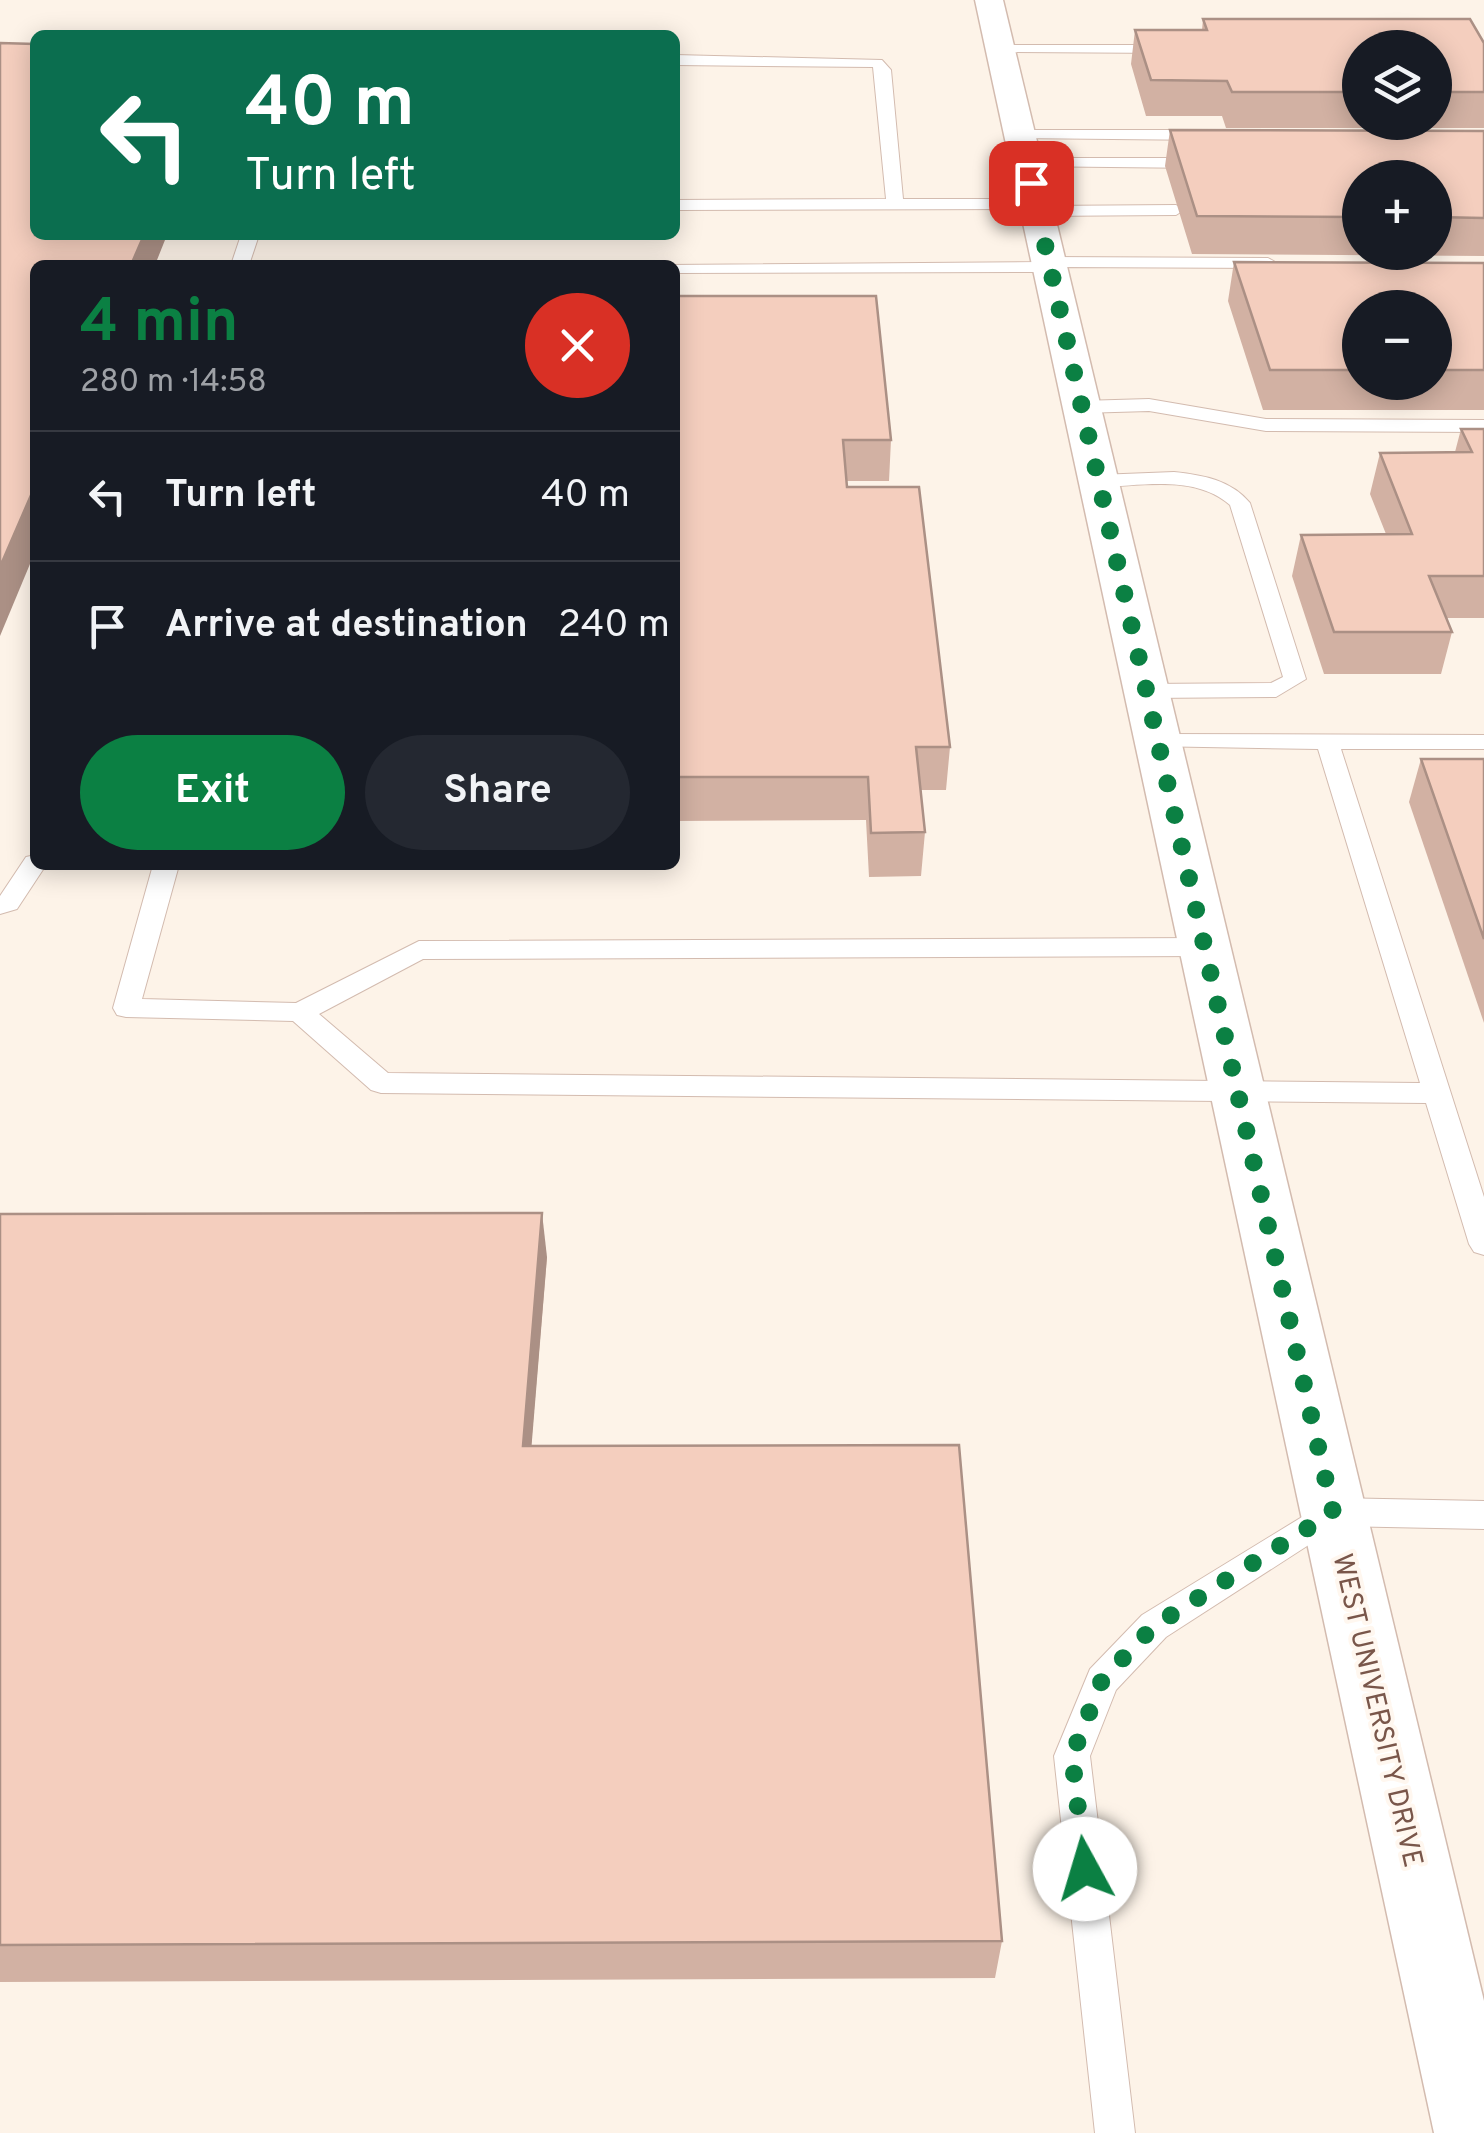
<!DOCTYPE html>
<meta charset="utf-8">
<style>
:root{--surface:#171b24;--page:#242831;--text:#f1f3f6;--muted:#9ea1a6;--line:#363941;--accent:#0b8043}
body{margin:0;font-family:Overpass,sans-serif;background:var(--page);color:var(--text);height:100vh;display:flex;flex-direction:column;font-size:38px;white-space:nowrap}
*{box-sizing:border-box;margin:0}
p{font-size:32px;color:var(--muted)}
.icon{flex:none;width:55px;height:55px;fill:none;stroke:currentColor;stroke-width:2;stroke-linecap:round;stroke-linejoin:round}
.map{position:relative;flex:1;overflow:hidden}
.panel{position:absolute;left:30px;top:260px;width:650px;height:610px;display:flex;flex-direction:column;background:var(--surface);border-radius:15px;box-shadow:0 5px 25px #0003}
.panel>*{flex:none}
.hud{position:absolute;left:30px;top:30px;width:650px;height:210px;border-radius:15px;box-shadow:0 5px 25px #0003;background:#0b6e4f;color:#fff;overflow:hidden}
.tools{position:absolute;left:1342px;top:30px;display:grid;gap:20px}
.tools a{display:grid;place-items:center;width:110px;height:110px;border-radius:50%;background:var(--surface);box-shadow:0 5px 25px #0003;font-size:50px}
.pin{position:absolute;display:grid;place-items:center;width:85px;height:85px;color:#fff;margin:-42px;border-radius:20px;box-shadow:0 5px 15px #0006}
.me{position:absolute;width:110px;margin:-55px;rotate:354deg;stroke-linejoin:round;filter:drop-shadow(0 0 8px #0008)}
.turn{display:flex;align-items:center;gap:35px;height:210px;padding:0 50px;font-size:45px}
.turn .icon{width:130px;height:130px;stroke-width:2.5}
.turn b{display:block;font-size:70px;line-height:85px}
.round{display:grid;place-items:center;flex:none;width:105px;height:105px;border-radius:52px;background:var(--page)}
.summary{display:flex;align-items:center;justify-content:space-between;height:170px;padding:0 50px}
h1{font-size:60px;font-weight:700;line-height:75px;color:var(--accent)}
.primary-button{display:flex;gap:20px;margin-top:auto;padding:20px 50px}
.primary-button a{flex:1;height:115px;border-radius:60px;background:var(--accent);color:#fff;font-size:40px;font-weight:700;line-height:115px;text-align:center}
.primary-button a+a{background:var(--page);color:var(--text)}
ul{padding:0;list-style:none}
li{display:flex;align-items:center;gap:30px;height:130px;padding:0 50px;border-top:2px solid var(--line)}
li div{flex:1}
li b{display:block;font-size:38px}
li em{font-style:normal}
.map>svg:first-child{display:block}
.lines{fill:none;stroke-linecap:round;stroke-linejoin:round}
.service-casing{stroke:#d3bbaf;stroke-width:2}
.minor-casing{stroke:#d3bbaf;stroke-width:3}
.service{fill:#fff;fill-rule:evenodd}
.minor{fill:#fff;fill-rule:evenodd}
.wall{fill:#d2b1a3;fill-rule:evenodd}
.shaded-wall{fill:#ab9085}
.building{fill:#f4cebe;stroke:#ab9085;stroke-width:2.5}
.route{stroke:#0b8043;stroke-width:18;stroke-dasharray:0 32.4}
.labels{text-anchor:middle;stroke-width:8;stroke-linejoin:round;paint-order:stroke}
.street-label{font-size:28px;fill:#79564a;stroke:#fff7ef}
</style>
<div class="map">
<svg width="1484" height="2133" viewBox="0 0 1484 2133">
<rect width="100%" height="100%" fill="#fdf3e8"/>
<g class="lines">
<!-- service casing -->
<g class="service-casing">
<g id="service">
<polygon points="1000,45 1168,45 1175,49 1168,53 995,52 995,46"/>
<polygon points="675,55 882,60 891,70 903,199 1036,199 1042,200 1043,206 1176,205 1184,210 1176,215 1037,216 1031,215 1030,209 675,210 675,200 886,199 873,67 675,65"/>
<polygon points="1019,130 1208,130 1216,135 1208,140 1013,138 1013,132"/>
<polygon points="1026,158 1200,158 1208,163 1200,168 1020,166 1020,160"/>
<polygon points="241,235 259,235 249,265 231,265"/>
<polygon points="1048,257 1268,258 1277,263 1268,268 1058,267 1049,272 675,273 675,265 668,265 1039,262"/>
<polygon points="1149,399 1266,419 1484,420 1484,432 1266,431 1149,411 1081,413 1071,407 1081,401"/>
<path d="M1174,472c29,3 57,8 76,31l56,176 -30,18 -129,1 -11,-7 11,-7 124,-1 12,-6 -53,-172c-35,-31 -88,-19 -132,-18l-10,-6 10,-6z"/>
<polygon points="1157,734 1484,735 1484,749 1341,749 1484,1197 1484,1255 1474,1252 1469,1244 1426,1103 381,1093 371,1090 293,1021 126,1017 117,1015 113,1008 153,865 179,865 142,999 296,1003 419,941 1205,938 1218,947 1205,956 423,959 319,1014 388,1073 1420,1083 1318,749 1149,746 1145,741 1149,736"/>
<polygon points="35,855 35,865 46,865 17,909 0,914 0,896 26,857"/>
<polygon points="1333,1498 1484,1501 1484,1529 1338,1526 1166,1637 1116,1690 1090,1756 1135,2133 1095,2133 1054,1756 1090,1669 1142,1615"/>
</g>
</g>
<!-- minor casing -->
<g class="minor-casing">
<polygon id="minor" points="975,0 1003,0 1484,2001 1484,2133 1434,2133"/>
</g>
<!-- service -->
<use href="#service" class="service"/>
<!-- minor -->
<use href="#minor" class="minor"/>
</g>
<!-- wall -->
<g class="wall">
<path d="M1203,19l281,24v85h-258l-4,-12h-76l-15,-52 4,-34h67zM1360,48h75v74h-75z"/>
<path d="M1170,130l314,1v125l-292,-2 -27,-88zM1360,178h75v74h-75z"/>
<path d="M1234,262l250,1v147h-221l-35,-109zM1360,308h75v74h-75z"/>
<polygon points="675,296 891,440 889,481 847,481 847,487 950,747 946,790 920,790 925,832 921,876 869,877 866,820 675,821"/>
<polygon points="1461,429 1484,429 1484,618 1447,618 1452,632 1441,674 1324,674 1292,576 1301,535 1386,534 1370,494 1380,453 1455,452"/>
<polygon points="1421,759 1484,759 1484,1023 1409,802"/>
<polygon points="0,1214 547,1257 531,1446 1002,1941 995,1978 0,1982"/>
</g>
<!-- shaded-wall -->
<g class="shaded-wall">
<polygon points="144,235 167,235 155,265 131,265"/>
<polygon points="35,486 35,552 0,636 0,567"/>
<polygon points="542,1213 547,1257 528,1489 523,1446"/>
</g>
<!-- building -->
<g class="building">
<polygon points="1203,19 1470,19 1484,43 1484,92 1435,92 1435,48 1360,48 1360,92 1232,92 1227,81 1151,80 1135,30 1207,30"/>
<polygon points="0,43 35,44 35,235 144,235 131,265 35,265 35,486 0,567"/>
<polygon points="1170,130 1484,131 1484,218 1435,217 1435,178 1360,178 1360,217 1197,216"/>
<polygon points="1234,262 1484,263 1484,370 1435,370 1435,308 1360,308 1360,370 1270,370"/>
<polygon points="675,296 876,296 891,440 843,440 847,487 919,487 950,747 916,747 925,832 871,833 868,777 675,777"/>
<polygon points="1461,429 1484,429 1484,576 1429,576 1452,632 1334,632 1301,535 1412,534 1380,453 1472,452"/>
<polygon points="1421,759 1484,759 1484,939"/>
<polygon points="542,1213 523,1446 959,1445 1002,1941 0,1945 0,1214"/>
</g>
<g class="lines">
<!-- route -->
<polyline class="route" points="1031,183 1333,1512 1154,1626 1102,1680 1072,1756 1085,1869"/>
</g>
<g class="labels">
<!-- street labels -->
<g class="street-label">
<text transform="translate(1379 1710) rotate(77)" y="10">WEST UNIVERSITY DRIVE</text>
</g>
</g>
</svg>
<div class="tools">
<a><svg class="icon" aria-label="layers" viewBox="0 0 24 24"><path d="M12 4l9 5-9 5-9-5zM3 14l9 5 9-5"/></svg></a>
<a>+</a>
<a>−</a>
</div>
<div class="pin" style="left:1031px;top:183px;background:#d93025"><svg class="icon" aria-label="arrive" viewBox="0 0 24 24"><path d="M6 21V4h12l-3 4 3 4H6"/></svg></div>
<svg class="me" style="left:1085px;top:1869px" viewBox="-20 -20 40 40"><circle r="19" fill="#fff"/><path d="M0-13L10 11 0 6-10 11z" fill="#0b8043"/></svg>
<div class="hud">
<div class="turn"><svg class="icon" aria-label="left" viewBox="0 0 24 24"><path d="M17 20v-9H6M10 6l-5 5 5 5"/></svg><div><b>40 m</b>Turn left</div></div>
</div>
<section class="panel">
<div class="summary"><div><h1>4 min</h1><p>280 m · 14:58</p></div><a class="round" style="background:#d93025;color:#fff"><svg class="icon" aria-label="close" viewBox="0 0 24 24"><path d="M6 6l12 12M18 6L6 18"/></svg></a></div>
<ul>
<li><svg class="icon" aria-label="left" viewBox="0 0 24 24"><path d="M17 20v-9H6M10 6l-5 5 5 5"/></svg><div><b>Turn left</b></div><em>40 m</em></li>
<li><svg class="icon" aria-label="arrive" viewBox="0 0 24 24"><path d="M6 21V4h12l-3 4 3 4H6"/></svg><div><b>Arrive at destination</b></div><em>240 m</em></li>
</ul>
<div class="primary-button"><a>Exit</a><a>Share</a></div>
</section>
</div>
